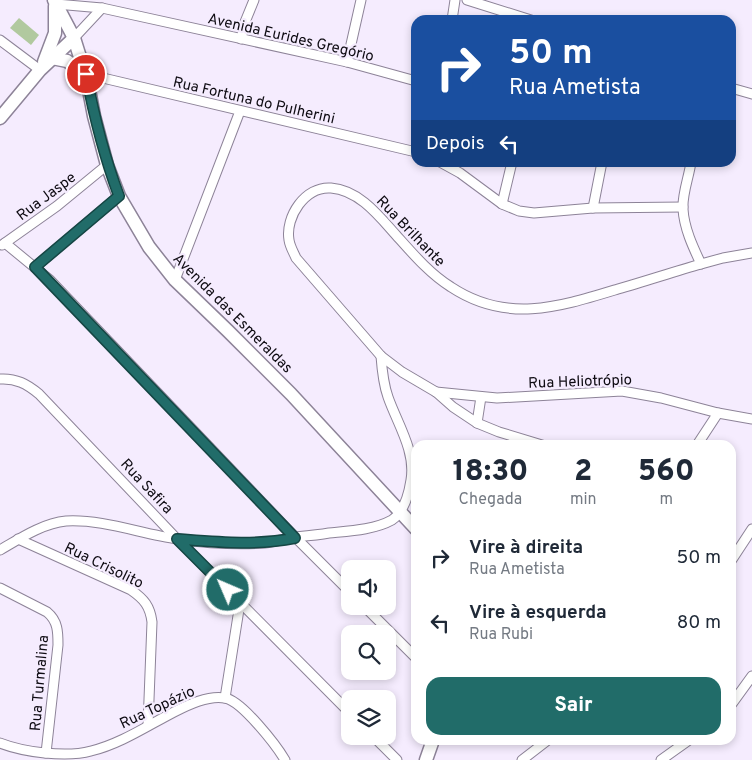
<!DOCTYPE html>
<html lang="pt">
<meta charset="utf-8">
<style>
:root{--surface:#fff;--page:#f2f2f3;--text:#1f2937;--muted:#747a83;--accent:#216c69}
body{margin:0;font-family:Overpass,sans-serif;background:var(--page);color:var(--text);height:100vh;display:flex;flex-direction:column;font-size:19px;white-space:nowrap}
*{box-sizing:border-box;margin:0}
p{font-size:16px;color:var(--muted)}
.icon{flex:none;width:28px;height:28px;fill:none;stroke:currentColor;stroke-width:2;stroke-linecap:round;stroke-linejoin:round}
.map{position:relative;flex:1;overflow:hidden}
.side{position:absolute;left:411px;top:440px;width:325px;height:305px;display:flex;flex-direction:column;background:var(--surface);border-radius:15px;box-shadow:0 2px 8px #0003}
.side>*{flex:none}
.guide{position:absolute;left:411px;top:15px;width:325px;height:152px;border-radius:15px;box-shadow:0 2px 8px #0003;background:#1a4fa0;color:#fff;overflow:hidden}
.tools{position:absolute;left:341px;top:560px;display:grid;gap:10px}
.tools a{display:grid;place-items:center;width:55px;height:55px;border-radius:10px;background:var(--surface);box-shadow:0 2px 8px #0003;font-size:25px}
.pin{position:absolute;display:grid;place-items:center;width:42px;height:42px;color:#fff;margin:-21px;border:2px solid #fff;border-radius:50%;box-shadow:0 1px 5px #0007}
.me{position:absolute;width:55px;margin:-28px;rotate:315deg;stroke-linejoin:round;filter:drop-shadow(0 0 4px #0008)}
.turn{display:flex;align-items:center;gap:18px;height:105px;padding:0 15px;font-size:22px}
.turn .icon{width:65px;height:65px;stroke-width:2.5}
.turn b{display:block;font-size:35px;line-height:42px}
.then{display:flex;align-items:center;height:48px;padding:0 15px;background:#0003;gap:10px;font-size:19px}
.eta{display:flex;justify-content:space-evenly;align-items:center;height:85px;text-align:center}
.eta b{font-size:30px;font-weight:800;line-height:35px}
.cta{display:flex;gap:10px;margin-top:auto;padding:10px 15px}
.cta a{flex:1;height:58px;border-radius:15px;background:var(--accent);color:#fff;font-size:20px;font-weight:800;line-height:58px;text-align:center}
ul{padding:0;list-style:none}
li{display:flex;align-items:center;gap:15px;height:65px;padding:0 15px}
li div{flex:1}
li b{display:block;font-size:19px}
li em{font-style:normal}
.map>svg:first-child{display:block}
.green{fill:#b1c99f}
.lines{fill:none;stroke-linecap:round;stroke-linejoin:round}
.street-casing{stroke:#8d8398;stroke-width:11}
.secondary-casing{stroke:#8d8398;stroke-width:15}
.street{stroke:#fff;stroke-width:9}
.secondary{stroke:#fff;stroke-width:12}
.route-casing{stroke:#154644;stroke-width:12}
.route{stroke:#216c69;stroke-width:9}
.labels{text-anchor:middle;stroke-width:4.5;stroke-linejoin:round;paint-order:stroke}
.street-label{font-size:15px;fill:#0e0b12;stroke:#f5ecfe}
</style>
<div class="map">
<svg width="752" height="760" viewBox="0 0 752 760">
<rect width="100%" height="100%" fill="#f5ecfe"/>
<!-- green -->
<polygon class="green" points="19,18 39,35 31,45 10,28"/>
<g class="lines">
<!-- street casing -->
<g class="street-casing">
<g id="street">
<polyline points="467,0 531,20"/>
<polyline points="56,4 102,8 347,62 416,81"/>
<polyline points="452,20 455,0"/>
<polyline points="74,38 102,8"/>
<polyline points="241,39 245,22 254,0"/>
<polyline points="0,40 40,70"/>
<polyline points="347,62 361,0"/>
<polyline points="86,74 416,152"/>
<polyline points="731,88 752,94"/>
<polyline points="440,162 460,173 502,204 519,211 534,213 593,208 683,207"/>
<path d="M691,162c-2,15 -9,32 -8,47 1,19 10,38 18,55"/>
<polyline points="502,204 512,162"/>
<polyline points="593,208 602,162"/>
<polyline points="5,243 50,280 295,537 350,592"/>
<polyline points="2,245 57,206 107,165"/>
<polyline points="35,267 119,196"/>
<polyline points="175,280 240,111"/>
<path d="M0,379c16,-1 27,5 39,15l138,145 173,174"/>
<polyline points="436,392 497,398 622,391 661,398 718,413 752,419"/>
<polyline points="477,423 481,397"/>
<path d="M542,445l-43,-13 -22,-9 -24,-16 -17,-15 -34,-20 -21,-16 -85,-98c-2,-5 -6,-11 -7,-18 -4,-23 16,-54 42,-52 28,2 48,28 65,47 17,19 34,39 55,52 56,37 108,20 167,2 28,-8 55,-17 83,-25l22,-6 29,-5"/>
<polyline points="697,445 718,413"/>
<path d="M18,539l113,51c13,9 19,16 21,32l-4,103"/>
<path d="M0,550c19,-11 43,-27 66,-29 38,-2 75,13 112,18 28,4 58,6 87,4 10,-1 20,-4 30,-6 11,-1 23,-2 34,-4 20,-2 45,-3 63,-13 12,-8 17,-27 19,-40 5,-29 -14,-57 -23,-83 -5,-14 -6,-27 -7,-41"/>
<polyline points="731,561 752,529"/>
<path d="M0,588l47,24c11,9 11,20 11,33l-12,108"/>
<polyline points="364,606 416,658"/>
<polyline points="225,698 240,603"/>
<polyline points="731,705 752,676"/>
<polyline points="373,736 397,760"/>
<path d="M0,743c23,9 66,15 91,8 29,-7 56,-25 83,-39 14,-7 34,-17 51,-14 17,3 51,47 60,62"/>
<polyline points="522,760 548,740"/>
<polyline points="661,760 689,740"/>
</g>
</g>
<!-- secondary casing -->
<g class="secondary-casing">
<g id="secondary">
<polyline points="54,0 74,38 79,54 86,74 94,116 107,165 119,196 149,247 175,280 228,331 291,394 416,529"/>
<polyline points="52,58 67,61 86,74"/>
<polyline points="44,62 55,33 55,6"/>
<polyline points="0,118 40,70 74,38"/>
<polyline points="426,760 433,740"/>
</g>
</g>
<!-- street -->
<use href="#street" class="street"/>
<!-- secondary -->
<use href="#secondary" class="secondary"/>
</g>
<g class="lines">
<!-- route casing -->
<g class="route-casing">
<path id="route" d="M86,74c8,42 18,82 33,122l-84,71 260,271c-40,8 -78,4 -118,1l51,51"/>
</g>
<!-- route -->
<use href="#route" class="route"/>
</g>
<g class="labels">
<!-- street labels -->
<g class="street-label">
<text transform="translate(291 37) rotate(13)" y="5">Avenida Eurides Gregório</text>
<text transform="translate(254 100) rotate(13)" y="5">Rua Fortuna do Pulherini</text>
<text transform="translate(46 196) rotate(-37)" y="5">Rua Jaspe</text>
<text transform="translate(411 231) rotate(46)" y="5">Rua Brilhante</text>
<text transform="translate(233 313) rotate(45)" y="5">Avenida das Esmeraldas</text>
<text transform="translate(580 381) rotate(-2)" y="5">Rua Heliotrópio</text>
<text transform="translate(147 486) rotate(47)" y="5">Rua Safira</text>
<text transform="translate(104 565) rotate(26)" y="5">Rua Crisolito</text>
<text transform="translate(39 683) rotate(-85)" y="5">Rua Turmalina</text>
<text transform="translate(157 707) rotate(-25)" y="5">Rua Topázio</text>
</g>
</g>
</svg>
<div class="tools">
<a><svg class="icon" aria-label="sound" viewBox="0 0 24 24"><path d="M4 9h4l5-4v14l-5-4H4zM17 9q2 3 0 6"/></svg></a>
<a><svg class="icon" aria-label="search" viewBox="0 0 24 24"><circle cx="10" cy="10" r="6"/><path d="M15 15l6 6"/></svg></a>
<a><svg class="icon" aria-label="layers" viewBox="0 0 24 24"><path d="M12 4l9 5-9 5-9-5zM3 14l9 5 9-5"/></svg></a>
</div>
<div class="pin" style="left:86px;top:74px;background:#d93025"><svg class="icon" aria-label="arrive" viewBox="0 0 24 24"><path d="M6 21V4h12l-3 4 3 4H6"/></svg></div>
<svg class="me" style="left:228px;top:590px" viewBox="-20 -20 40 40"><circle r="17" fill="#216c69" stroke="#fff" stroke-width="3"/><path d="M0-11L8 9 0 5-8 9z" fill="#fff"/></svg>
<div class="guide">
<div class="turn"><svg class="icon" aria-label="right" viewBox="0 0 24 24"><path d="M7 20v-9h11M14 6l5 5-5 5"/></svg><div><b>50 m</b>Rua Ametista</div></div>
<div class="then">Depois<svg class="icon" aria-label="left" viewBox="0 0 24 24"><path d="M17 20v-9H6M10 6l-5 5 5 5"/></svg></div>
</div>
<section class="side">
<div class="eta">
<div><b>18:30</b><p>Chegada</p></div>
<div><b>2</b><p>min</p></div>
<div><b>560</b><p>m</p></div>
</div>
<ul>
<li><svg class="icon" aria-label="right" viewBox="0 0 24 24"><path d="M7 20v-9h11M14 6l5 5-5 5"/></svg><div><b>Vire à direita</b><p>Rua Ametista</p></div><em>50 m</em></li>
<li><svg class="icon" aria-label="left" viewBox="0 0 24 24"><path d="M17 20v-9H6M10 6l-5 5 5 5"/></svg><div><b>Vire à esquerda</b><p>Rua Rubi</p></div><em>80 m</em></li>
</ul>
<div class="cta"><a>Sair</a></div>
</section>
</div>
